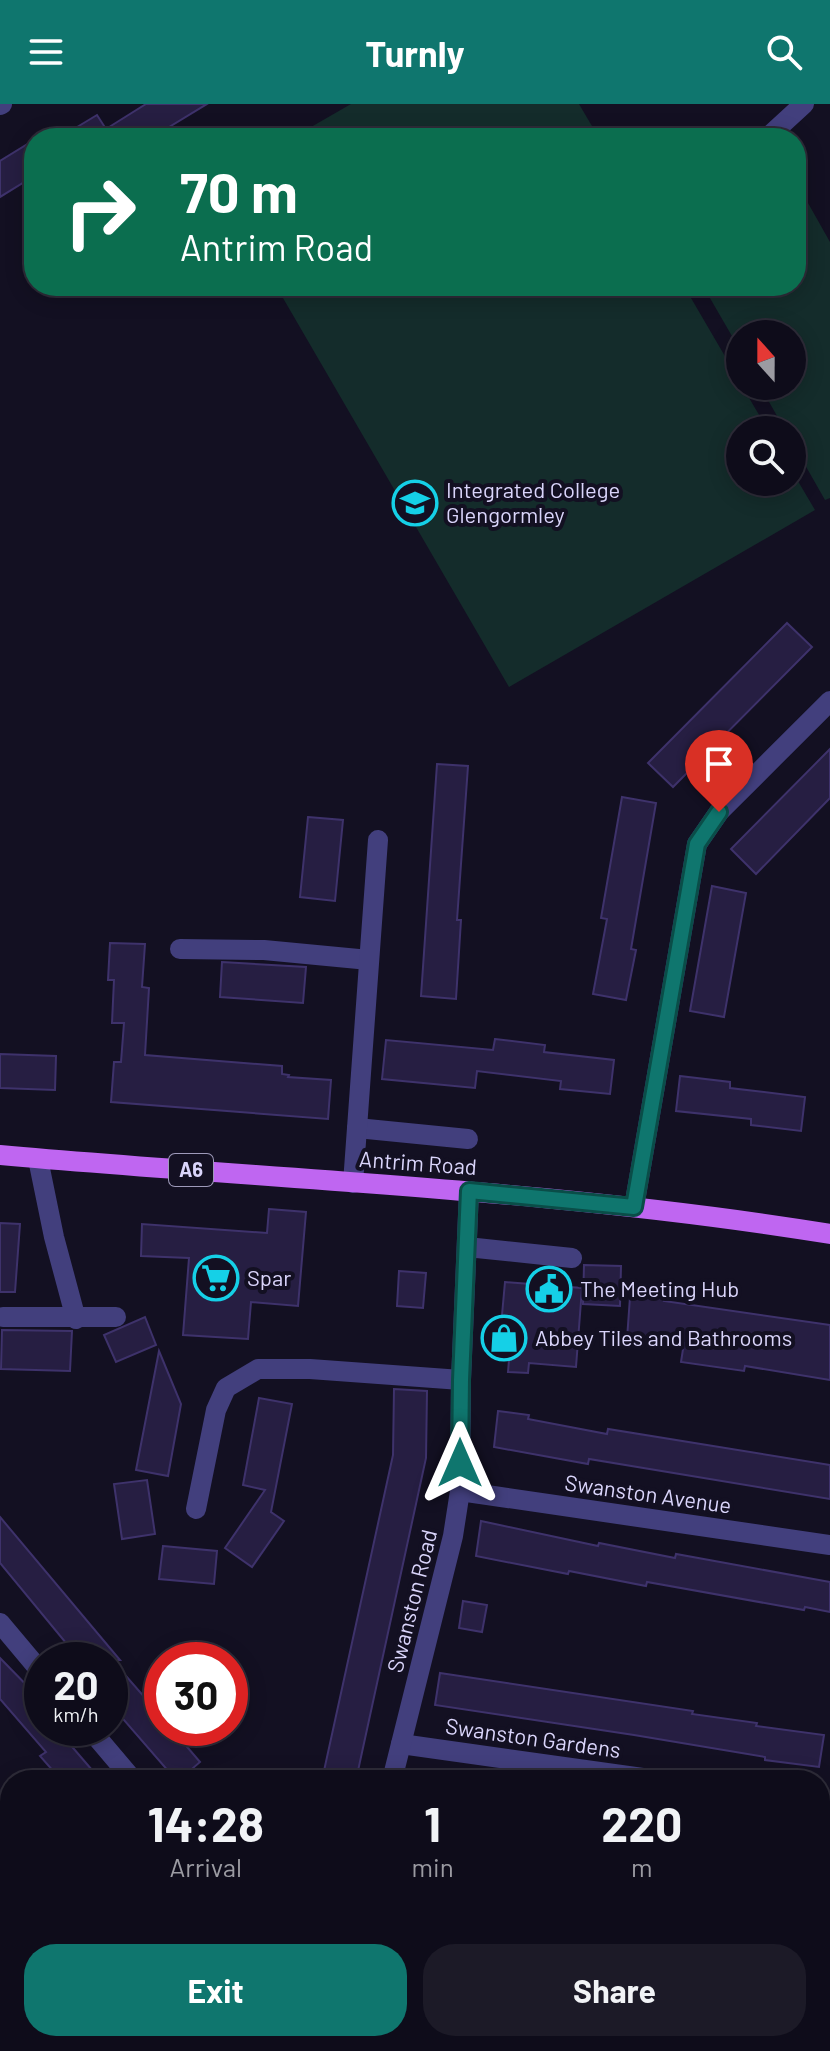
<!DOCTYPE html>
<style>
:root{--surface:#0e0c1a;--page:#1c1a27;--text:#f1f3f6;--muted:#9b9ba2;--line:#2e2c39;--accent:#0f766e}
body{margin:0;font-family:Barlow,sans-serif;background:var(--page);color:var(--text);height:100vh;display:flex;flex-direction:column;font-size:30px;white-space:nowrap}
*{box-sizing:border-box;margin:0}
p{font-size:26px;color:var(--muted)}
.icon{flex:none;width:44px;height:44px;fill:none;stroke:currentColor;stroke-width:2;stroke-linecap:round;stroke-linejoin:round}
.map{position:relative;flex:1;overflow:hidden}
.sheet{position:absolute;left:0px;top:1666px;width:830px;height:282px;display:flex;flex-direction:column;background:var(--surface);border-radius:32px 32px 0 0;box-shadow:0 4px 20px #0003,0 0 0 2px var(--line)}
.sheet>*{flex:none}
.guide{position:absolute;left:24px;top:24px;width:782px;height:168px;border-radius:32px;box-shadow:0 4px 20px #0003,0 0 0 2px var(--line);background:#0b6e4f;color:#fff;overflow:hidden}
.needle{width:52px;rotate:339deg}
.fabs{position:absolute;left:726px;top:216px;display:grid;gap:16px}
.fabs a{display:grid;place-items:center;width:80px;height:80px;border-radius:50%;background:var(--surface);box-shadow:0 4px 20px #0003,0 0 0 2px var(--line);font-size:40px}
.speed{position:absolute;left:24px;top:1538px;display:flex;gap:16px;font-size:40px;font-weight:700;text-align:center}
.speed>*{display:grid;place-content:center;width:104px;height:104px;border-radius:50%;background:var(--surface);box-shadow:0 4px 20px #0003,0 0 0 2px var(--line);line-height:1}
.speed small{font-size:20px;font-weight:400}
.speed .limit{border:12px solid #d22;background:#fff;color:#111}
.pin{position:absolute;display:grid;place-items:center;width:68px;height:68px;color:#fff;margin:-82px -34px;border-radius:50% 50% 50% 0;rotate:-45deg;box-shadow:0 0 8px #0007}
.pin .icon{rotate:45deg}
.me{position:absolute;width:88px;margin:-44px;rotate:0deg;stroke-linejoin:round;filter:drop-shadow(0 0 6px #0008)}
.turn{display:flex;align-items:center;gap:28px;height:168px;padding:0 24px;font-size:36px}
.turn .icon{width:104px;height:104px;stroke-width:2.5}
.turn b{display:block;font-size:56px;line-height:68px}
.eta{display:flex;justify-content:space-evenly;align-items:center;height:136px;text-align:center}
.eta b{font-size:48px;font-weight:700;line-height:56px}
.action{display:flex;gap:16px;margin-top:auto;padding:16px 24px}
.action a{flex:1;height:92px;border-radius:32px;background:var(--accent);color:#fff;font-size:32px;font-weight:700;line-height:92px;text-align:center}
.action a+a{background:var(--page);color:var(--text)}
header{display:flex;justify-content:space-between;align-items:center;height:104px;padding:0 24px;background:var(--accent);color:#fff;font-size:36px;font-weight:700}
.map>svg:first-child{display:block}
.green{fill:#142c2b}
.building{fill:#261e42;stroke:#3e326b;stroke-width:2}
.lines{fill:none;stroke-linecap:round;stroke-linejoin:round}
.path{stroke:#3aaba5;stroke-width:5;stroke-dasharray:4 6;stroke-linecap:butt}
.minor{stroke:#423f7d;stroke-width:20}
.major{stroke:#bf66f1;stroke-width:20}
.route-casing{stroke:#0a4d48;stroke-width:20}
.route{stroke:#0f766e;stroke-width:14}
.labels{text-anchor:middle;stroke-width:8;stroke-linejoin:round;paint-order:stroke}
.shield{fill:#131022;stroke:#9e9aba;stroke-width:2}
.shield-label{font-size:20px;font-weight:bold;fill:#dad5fb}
.poi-label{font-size:22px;fill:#dad5fb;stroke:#131022;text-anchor:start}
.street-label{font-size:22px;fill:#dad5fb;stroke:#131022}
</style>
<header><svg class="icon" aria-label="menu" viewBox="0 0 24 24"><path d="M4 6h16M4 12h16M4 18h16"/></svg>Turnly<svg class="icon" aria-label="search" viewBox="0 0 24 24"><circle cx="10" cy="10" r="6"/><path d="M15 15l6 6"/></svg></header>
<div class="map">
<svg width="830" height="1947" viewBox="0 0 830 1947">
<rect width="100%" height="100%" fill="#131022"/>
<!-- green -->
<g class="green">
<polygon points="351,0 579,0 599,34 292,34"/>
<polygon points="808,99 830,138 830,394 825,396 792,338 792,326 785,326 760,282 792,282 792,230 740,230 740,246 703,182 796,182 796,105"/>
<polygon points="276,182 684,182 740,278 740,282 742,282 768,326 740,326 740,378 792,378 792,367 815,406 509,583"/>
</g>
<!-- building -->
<g class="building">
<polygon points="146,0 207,0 151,34 59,34 97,11 106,25"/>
<polygon points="34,36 34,72 0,93 0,57"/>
<polygon points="787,519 812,543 673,683 648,659"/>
<polygon points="830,645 830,694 756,770 731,745"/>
<polygon points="437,660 468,662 457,816 461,816 456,895 421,892"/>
<polygon points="622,693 656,699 631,845 636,846 626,896 593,890 607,815 601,814"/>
<polygon points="308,713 343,716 335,797 300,793"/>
<polygon points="712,782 746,789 724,913 690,907"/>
<polygon points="110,839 145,840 142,883 149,884 145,951 282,962 282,970 289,971 288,973 331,976 328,1015 111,998 114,958 121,958 124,919 112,919 114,876 108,876"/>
<polygon points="222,858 306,863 303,899 220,893"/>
<polygon points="495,935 545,941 544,948 614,956 610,990 560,985 561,977 477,967 475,984 382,975 386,936 493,946"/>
<polygon points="0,950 56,952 55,986 0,984"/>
<polygon points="680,972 730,978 730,984 805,993 801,1027 751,1021 751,1015 676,1007"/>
<polygon points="269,1105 306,1108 298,1202 251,1198 248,1235 183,1231 189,1154 141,1152 142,1120 267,1129"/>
<polygon points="0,1119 20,1120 15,1188 0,1188"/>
<polygon points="584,1161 621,1162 620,1202 583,1200"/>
<polygon points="399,1167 426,1169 423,1204 397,1202"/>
<polygon points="505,1178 582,1184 576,1263 529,1259 528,1269 508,1268 509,1256 498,1255"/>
<polygon points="630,1193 665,1194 664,1197 830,1221 830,1276 745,1262 744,1267 681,1258 684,1239 627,1235"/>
<polygon points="145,1213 156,1241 116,1258 104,1231"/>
<polygon points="2,1226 72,1227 70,1267 1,1265"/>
<polygon points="159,1247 181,1300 168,1372 136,1366"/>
<polygon points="394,1285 427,1287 426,1354 356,1676 322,1676 393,1351"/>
<polygon points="259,1294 292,1300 271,1408 284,1417 252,1463 225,1444 265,1386 243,1381"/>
<polygon points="498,1307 529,1311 528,1315 607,1330 608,1325 830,1361 830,1395 589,1355 588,1360 494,1343"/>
<polygon points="147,1376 155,1430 122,1435 114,1380"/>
<polygon points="0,1413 120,1556 112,1556 160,1611 162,1624 171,1624 200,1658 193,1664 203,1676 176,1676 110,1600 110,1556 80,1556 0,1459"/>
<polygon points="481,1417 598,1442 599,1439 675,1454 676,1450 830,1478 830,1508 805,1503 804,1506 647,1478 646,1482 569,1467 568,1470 476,1452"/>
<polygon points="163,1442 217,1447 214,1480 159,1475"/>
<polygon points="463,1497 487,1501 482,1528 459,1524"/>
<polygon points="0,1554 42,1597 42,1624 56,1624 92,1666 80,1676 61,1676 40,1652 46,1648 0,1595"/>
<polygon points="440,1569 693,1607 692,1610 757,1619 756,1622 824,1631 819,1663 765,1656 765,1653 634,1631 435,1601"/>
</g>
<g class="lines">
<!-- path -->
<polyline class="path" points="241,1947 245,1938"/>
<!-- minor -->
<g class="minor">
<polyline points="0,1 2,0"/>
<polyline points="767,34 804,0"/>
<polyline points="180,845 264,846 369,856"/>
<polyline points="357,1024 468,1035"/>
<polyline points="38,1055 54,1133 76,1215"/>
<polyline points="353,1079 378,736"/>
<polyline points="634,1103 697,740 719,708 830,597"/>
<polyline points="467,1143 572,1154"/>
<polyline points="3,1213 116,1213"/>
<polyline points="460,1387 830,1441"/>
<polyline points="196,1405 216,1306 226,1284 258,1265 310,1265 461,1276"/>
<polyline points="0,1519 42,1569"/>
<polyline points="89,1624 133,1676"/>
<polyline points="401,1640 657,1676"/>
<polyline points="392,1676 453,1432 460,1387 461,1276 469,1087"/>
<polyline points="820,1701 830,1702"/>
<polyline points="0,1807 10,1818"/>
<polyline points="0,1883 10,1875"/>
<polyline points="583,1938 644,1947"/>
<polyline points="120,1947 136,1938"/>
</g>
<!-- major -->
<path class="major" d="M0,1051c277,25 555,34 830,79"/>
</g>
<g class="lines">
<!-- route casing -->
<g class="route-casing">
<polyline id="route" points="460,1359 461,1276 469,1087 634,1103 697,740 719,708"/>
</g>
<!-- route -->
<use href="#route" class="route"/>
</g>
<!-- icons -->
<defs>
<g id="school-ring" transform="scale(2.3)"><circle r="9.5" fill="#131022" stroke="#15d0e7" stroke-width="1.5"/><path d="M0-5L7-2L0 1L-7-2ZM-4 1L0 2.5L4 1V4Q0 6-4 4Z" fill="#15d0e7"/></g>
<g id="supermarket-ring" transform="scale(2.3)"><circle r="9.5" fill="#131022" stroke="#15d0e7" stroke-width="1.5"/><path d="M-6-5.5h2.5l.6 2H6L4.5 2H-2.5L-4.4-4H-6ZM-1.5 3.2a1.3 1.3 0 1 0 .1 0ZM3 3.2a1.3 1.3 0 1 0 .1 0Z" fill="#15d0e7"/></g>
<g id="civic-ring" transform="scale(2.3)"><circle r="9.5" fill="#131022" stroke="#15d0e7" stroke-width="1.5"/><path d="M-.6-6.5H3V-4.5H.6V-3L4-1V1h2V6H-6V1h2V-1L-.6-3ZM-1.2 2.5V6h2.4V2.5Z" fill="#15d0e7"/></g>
<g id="shop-ring" transform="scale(2.3)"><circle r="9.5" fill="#131022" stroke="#15d0e7" stroke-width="1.5"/><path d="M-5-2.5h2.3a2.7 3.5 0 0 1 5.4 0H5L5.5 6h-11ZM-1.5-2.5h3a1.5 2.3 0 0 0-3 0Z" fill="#15d0e7"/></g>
</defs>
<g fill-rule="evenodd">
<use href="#school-ring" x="415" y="399"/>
<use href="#supermarket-ring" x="216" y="1174"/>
<use href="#civic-ring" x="549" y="1185"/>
<use href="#shop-ring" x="504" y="1234"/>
</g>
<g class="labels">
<!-- shield labels -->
<rect class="shield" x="169" y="1050" width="44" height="32" rx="6"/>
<g class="shield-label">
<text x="191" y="1073">A6</text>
</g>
<!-- poi labels -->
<g class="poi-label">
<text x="446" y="394">Integrated College<tspan x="446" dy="25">Glengormley</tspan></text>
<text x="247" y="1182">Spar</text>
<text x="580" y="1193">The Meeting Hub</text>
<text x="535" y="1242">Abbey Tiles and Bathrooms</text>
</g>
<!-- street labels -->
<g class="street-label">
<text transform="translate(418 1059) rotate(4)" y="8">Antrim Road</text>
<text transform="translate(648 1390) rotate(8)" y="8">Swanston Avenue</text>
<text transform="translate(412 1497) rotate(-76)" y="8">Swanston Road</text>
<text transform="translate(533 1634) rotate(8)" y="8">Swanston Gardens</text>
</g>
</g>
</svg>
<div class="fabs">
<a><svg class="needle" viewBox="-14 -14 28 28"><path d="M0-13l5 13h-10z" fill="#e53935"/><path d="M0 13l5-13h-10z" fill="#9b9ba2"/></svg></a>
<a><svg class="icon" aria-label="search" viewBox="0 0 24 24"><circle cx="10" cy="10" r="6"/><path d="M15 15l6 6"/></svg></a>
</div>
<div class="speed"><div>20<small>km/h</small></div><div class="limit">30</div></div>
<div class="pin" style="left:719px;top:708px;background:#d93025"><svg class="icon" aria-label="arrive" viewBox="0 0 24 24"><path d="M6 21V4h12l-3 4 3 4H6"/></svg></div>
<svg class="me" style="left:460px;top:1359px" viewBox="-20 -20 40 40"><path d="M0-17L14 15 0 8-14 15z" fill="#0f766e" stroke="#fff" stroke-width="4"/></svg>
<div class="guide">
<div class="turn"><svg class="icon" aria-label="right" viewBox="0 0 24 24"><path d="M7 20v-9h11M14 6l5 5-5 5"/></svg><div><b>70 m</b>Antrim Road</div></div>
</div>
<section class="sheet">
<div class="eta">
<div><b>14:28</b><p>Arrival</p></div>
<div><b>1</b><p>min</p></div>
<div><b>220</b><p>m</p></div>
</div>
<div class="action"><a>Exit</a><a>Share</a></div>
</section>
</div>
